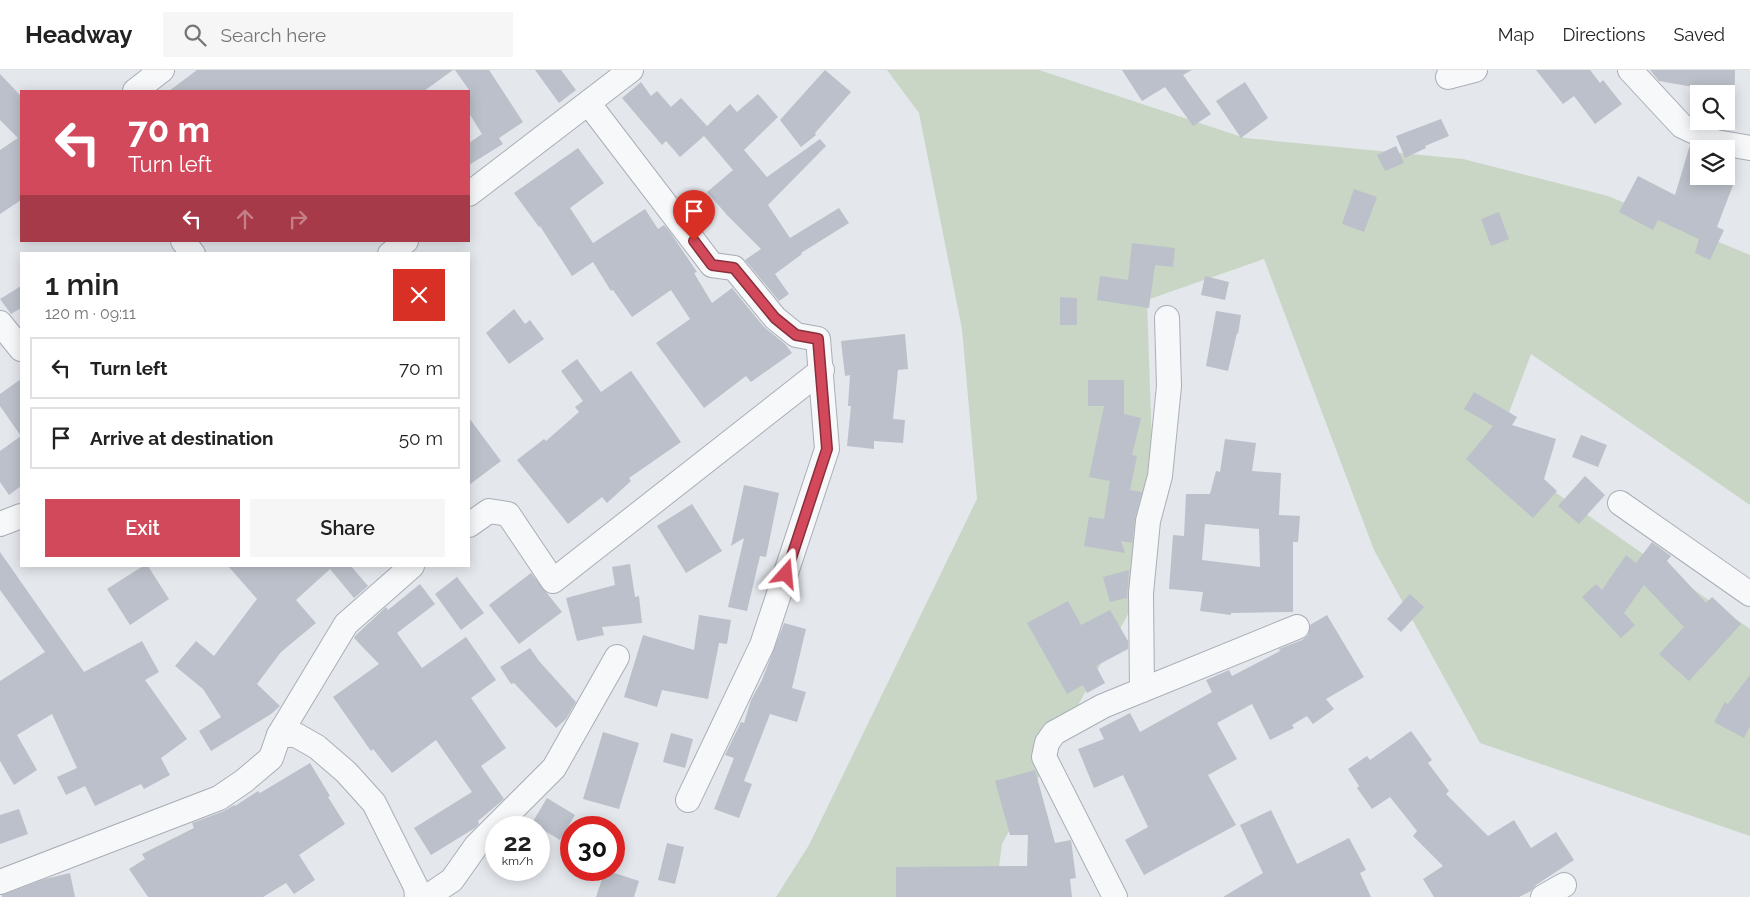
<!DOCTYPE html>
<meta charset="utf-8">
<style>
:root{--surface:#fff;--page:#f6f6f6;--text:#222;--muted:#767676;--line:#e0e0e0;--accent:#d1495b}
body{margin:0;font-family:Raleway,sans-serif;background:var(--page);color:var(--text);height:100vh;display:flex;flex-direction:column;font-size:19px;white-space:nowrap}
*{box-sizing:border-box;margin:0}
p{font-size:16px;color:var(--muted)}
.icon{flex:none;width:28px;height:28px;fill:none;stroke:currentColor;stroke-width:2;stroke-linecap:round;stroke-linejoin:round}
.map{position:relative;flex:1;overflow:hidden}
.drawer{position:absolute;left:20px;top:182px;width:450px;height:315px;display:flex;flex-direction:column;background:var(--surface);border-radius:0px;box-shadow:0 2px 12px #0003}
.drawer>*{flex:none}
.hud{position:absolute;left:20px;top:20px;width:450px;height:152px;border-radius:0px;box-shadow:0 2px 12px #0003;background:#d1495b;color:#fff;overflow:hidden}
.fabs{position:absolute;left:1690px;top:15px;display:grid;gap:10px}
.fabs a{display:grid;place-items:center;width:45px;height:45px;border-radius:0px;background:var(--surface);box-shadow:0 2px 12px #0003;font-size:25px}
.speed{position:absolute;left:485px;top:746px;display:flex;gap:10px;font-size:25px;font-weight:700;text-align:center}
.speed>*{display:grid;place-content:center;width:65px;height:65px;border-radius:50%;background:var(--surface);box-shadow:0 2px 12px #0003;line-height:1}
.speed small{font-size:12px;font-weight:400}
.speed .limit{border:8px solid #d22;background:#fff;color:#111}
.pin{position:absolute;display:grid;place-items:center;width:42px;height:42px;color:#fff;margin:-51px -21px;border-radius:50% 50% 50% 0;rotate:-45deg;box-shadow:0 0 5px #0007}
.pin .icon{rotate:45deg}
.me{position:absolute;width:55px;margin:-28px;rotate:18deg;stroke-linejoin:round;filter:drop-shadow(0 0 4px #0008)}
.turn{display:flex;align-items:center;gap:18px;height:105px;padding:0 25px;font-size:22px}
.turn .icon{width:65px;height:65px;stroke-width:2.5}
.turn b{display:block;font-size:35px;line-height:42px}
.lanes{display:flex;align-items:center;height:48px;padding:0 25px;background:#0003;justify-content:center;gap:25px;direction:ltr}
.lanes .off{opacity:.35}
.round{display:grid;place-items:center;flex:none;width:52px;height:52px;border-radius:0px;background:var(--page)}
.head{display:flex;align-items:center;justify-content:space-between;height:85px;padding:0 25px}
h1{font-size:30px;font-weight:600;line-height:38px}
.cta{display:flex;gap:10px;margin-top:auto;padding:10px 25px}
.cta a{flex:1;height:58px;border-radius:0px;background:var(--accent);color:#fff;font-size:20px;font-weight:600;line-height:58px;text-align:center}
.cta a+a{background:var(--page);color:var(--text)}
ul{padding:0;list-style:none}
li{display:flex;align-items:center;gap:15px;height:62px;margin:0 10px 8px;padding:0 15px;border:2px solid var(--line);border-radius:0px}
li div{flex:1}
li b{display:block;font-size:19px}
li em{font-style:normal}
header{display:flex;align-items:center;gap:30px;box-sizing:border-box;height:70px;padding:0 25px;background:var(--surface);border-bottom:1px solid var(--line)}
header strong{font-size:24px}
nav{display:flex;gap:28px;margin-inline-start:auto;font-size:18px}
.search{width:350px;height:45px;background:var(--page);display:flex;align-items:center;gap:12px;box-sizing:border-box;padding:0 18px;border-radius:0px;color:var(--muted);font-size:19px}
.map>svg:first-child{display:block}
.green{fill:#c9d6c5}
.building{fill:#bbc0ca;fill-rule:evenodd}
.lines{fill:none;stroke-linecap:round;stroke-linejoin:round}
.minor-casing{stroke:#a9aeb7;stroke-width:26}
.minor{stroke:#f7f8fa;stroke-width:24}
.route-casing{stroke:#882f3b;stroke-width:12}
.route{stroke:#d1495b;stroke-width:9}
</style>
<header>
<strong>Headway</strong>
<div class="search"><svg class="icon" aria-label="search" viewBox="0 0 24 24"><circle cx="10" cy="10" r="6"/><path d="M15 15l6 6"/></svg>Search here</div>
<nav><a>Map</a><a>Directions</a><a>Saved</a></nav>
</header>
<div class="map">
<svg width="1750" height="827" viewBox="0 0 1750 827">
<rect width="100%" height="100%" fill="#e4e7ec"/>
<!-- green -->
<polygon class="green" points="887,0 1039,0 1245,68 1463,89 1608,126 1750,185 1750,435 1531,284 1495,380 1750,559 1750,766 1480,673 1374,480 1264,189 1147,230 1156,493 1002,774 995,827 776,827 809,775 977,429 962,259 919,43"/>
<!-- building -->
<g class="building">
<polygon points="197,0 453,0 424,21 169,21"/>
<polygon points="455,0 489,0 523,52 499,68 503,74 469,95 469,73 482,64 469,43 469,20"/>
<polygon points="535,0 561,0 576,20 559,33"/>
<polygon points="825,0 851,22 815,63 816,65 801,77 780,50"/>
<polygon points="1122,0 1192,0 1183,5 1211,44 1193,56 1165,17 1142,31"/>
<polygon points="1536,0 1590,0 1600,13 1603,10 1622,34 1595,54 1574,26 1563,34"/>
<polygon points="1650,0 1735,0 1734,59 1720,59 1704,51 1726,51 1726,24 1699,24 1699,49 1691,45 1693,17 1659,11"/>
<polygon points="0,4 21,26 21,130 0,144 0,80 18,68 0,50"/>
<polygon points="641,12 651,26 657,21 671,37 681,28 707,56 730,34 737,42 758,24 778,47 744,80 767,107 820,69 826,76 768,135 790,168 839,138 849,153 801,183 802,184 775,204 789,224 779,231 745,190 761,179 727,145 707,122 733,100 704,66 680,87 666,71 662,75 622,28"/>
<polygon points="1245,12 1268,48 1241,68 1216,31"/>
<polygon points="1441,49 1449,66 1425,76 1426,78 1405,88 1396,66"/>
<polygon points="1690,75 1699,79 1699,106 1710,106 1733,115 1717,157 1724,160 1710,190 1695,183 1699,169 1658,150 1653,160 1619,142 1638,106 1675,125"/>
<polygon points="1396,76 1404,93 1385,101 1377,85"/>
<polygon points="578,78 604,113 570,138 593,173 645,139 658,159 664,155 670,162 697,202 694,203 712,233 732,218 764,257 785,274 792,283 751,312 746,306 704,338 656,273 690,249 671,220 632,247 613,220 611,221 593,192 572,206 540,156 539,157 514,123"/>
<polygon points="1354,119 1377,127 1364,162 1342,154"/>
<polygon points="1499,142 1509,169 1491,176 1481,149"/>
<polygon points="1132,173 1175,178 1173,197 1155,195 1149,238 1097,230 1100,206 1128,210"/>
<polygon points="1205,206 1229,212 1225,230 1201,225"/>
<polygon points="21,216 21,238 11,244 0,229"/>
<polygon points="1060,227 1077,228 1077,255 1060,255"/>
<polygon points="514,239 525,254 530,250 544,269 509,294 486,263"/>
<polygon points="1216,241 1241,245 1238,264 1237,263 1228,301 1206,296"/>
<polygon points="905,264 908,299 898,300 893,349 905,350 903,373 874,371 874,379 847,376 851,336 848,336 850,305 845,306 841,271"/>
<polygon points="577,289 601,322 631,301 681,372 629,408 631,411 607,433 602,427 568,454 517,390 544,369 546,371 579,342 575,337 583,331 561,301"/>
<polygon points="21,309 21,366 0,336 0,324"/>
<polygon points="1088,310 1124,310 1124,344 1141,348 1132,385 1137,386 1130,420 1142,422 1135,448 1132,473 1121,471 1125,483 1084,476 1089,447 1104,449 1110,411 1089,407 1104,336 1088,336"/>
<polygon points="1474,322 1517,347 1512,355 1556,369 1544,409 1557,421 1533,448 1466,389 1493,356 1464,339"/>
<polygon points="469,348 501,391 469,415"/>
<polygon points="1581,365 1607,375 1598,397 1572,387"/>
<polygon points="21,366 21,416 9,425 0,412 0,381"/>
<path d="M1225,369l31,4 -4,28 29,2 -2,42 21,1 -2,26h-5v70l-62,1v2l-31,-4 3,-19 -34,-3 4,-54 11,1 2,-42h24l6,-23 4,1zM1205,454l54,5 1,38 -58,-7z"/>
<polygon points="1585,406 1605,425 1579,454 1558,436"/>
<polygon points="744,415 779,423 766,487 760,486 747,541 728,537 744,468 731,476"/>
<polygon points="692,434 722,481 686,503 657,456"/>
<polygon points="1652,472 1671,486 1667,491 1706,533 1712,527 1741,554 1689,611 1659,584 1684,557 1644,515 1624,543 1635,555 1621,568 1582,527 1596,514 1602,520 1626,485 1636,493"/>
<polygon points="0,482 84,602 142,571 159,602 145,610 187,669 161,688 170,705 144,719 141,714 95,736 85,716 66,725 57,707 77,698 52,644 17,665 37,700 14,715 0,691 0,611 45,582 0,520"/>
<polygon points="630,494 635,527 639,526 642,553 602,557 604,565 577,571 566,528 615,515 612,497"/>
<polygon points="143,496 148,496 169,529 130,555 107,519"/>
<polygon points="228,496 351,496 368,516 354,528 330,499 296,530 316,553 281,582 257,614 280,636 271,644 211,681 199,661 221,647 203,619 175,596 196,571 214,586 257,529"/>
<polygon points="1129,500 1127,528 1110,532 1103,507"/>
<polygon points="531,503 562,542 519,574 489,535"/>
<polygon points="457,507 484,543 461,560 435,524"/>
<polygon points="420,514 435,534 397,563 422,598 466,567 496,610 471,628 506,678 481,696 504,729 478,751 479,754 475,758 431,785 414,758 472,722 436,670 392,703 373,679 371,681 333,627 379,594 354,568 355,566 386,537 388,540"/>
<polygon points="1410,524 1424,537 1401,562 1387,549"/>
<polygon points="1068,531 1081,555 1110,540 1128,571 1128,579 1096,596 1105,613 1087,623 1083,615 1067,624 1027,553"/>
<polygon points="699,545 731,550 727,574 719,573 708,629 662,620 657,637 624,627 643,565 694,580"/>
<polygon points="1327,545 1364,607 1326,629 1334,639 1313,654 1307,646 1292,655 1294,658 1270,670 1252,634 1217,653 1237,689 1208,705 1236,755 1144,805 1125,770 1148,757 1123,705 1094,718 1078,679 1104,669 1099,659 1130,643 1140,662 1212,622 1206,610 1229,600 1232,606 1280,581 1279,579 1302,570 1308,565 1310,555"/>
<polygon points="784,553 806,559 792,618 806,622 797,652 770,644 744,711 752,714 739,748 714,739 734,688 725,685 741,652 744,653 751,630 762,610"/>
<polygon points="530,578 539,591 576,632 566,649 556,658 514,613 511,614 500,597"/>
<polygon points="1750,605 1750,656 1744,668 1714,652 1725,632 1728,634"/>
<polygon points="1411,661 1432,690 1428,693 1449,721 1446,724 1488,766 1514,750 1531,778 1556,762 1574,790 1536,815 1531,821 1519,827 1434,827 1423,809 1443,796 1413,766 1417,761 1390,727 1372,739 1357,718 1359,716 1348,699 1367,686 1370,690"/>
<polygon points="603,662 639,673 619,739 583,729"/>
<polygon points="671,663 693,669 685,698 663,692"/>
<polygon points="310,693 330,726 328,727 345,754 299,785 315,810 294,824 286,813 263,827 148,827 129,799 145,789 142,784 194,758 192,753 224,741 234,735 235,736 258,721 260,723"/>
<polygon points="1035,700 1055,773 1071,770 1076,808 1070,809 1072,827 896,827 896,797 1027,796 1028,765 1010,765 995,711"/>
<polygon points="547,728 575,745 560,770 532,753"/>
<polygon points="19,739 28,764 0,774 0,745"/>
<polygon points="1271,740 1297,794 1349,768 1366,800 1360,803 1371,827 1223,827 1263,803 1240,755"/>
<polygon points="667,773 684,777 675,814 658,810"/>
<polygon points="605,800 639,811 634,827 596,827"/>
<polygon points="70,803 75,827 2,827 2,825 45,809"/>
</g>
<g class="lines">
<!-- minor casing -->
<g class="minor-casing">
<g id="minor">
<polyline points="1630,0 1682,56 1716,72 1750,78"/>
<polyline points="1448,7 1475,0"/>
<polyline points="135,21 162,0"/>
<polyline points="589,34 712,195 734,198 775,248 796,265 818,269 827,379 762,575 688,730"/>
<polyline points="469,124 631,0"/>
<polyline points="183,171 193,184"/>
<polyline points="390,184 406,171"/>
<polyline points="0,253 21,279"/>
<polyline points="1620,433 1750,524"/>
<polyline points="0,454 21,446"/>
<polyline points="469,455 489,441 508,444 553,511 822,300"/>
<polyline points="1142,620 1141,523 1148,451 1160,406 1169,316 1167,248"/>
<polyline points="279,665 296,665 317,677 346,702 374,733 416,817 417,827"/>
<polyline points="0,812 219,728 244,711 271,688 279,665 346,554 412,496"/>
<polyline points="427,827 452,810 476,776 554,698 617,587"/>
<polyline points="1115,827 1044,687 1047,673 1054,663 1103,636 1297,557"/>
<polyline points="1543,827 1564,815"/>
</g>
</g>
<!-- minor -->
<use href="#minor" class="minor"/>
</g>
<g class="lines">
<!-- route casing -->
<g class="route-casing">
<polyline id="route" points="694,171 712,195 734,198 775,248 796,265 818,269 827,379 786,504"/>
</g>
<!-- route -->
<use href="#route" class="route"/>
</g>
</svg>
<div class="fabs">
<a><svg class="icon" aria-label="search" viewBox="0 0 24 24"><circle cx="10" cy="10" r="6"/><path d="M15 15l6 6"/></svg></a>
<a><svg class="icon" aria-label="layers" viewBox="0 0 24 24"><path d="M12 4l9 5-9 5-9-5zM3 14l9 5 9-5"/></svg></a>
</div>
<div class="speed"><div>22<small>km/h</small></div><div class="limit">30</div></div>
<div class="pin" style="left:694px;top:171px;background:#d93025"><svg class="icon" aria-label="arrive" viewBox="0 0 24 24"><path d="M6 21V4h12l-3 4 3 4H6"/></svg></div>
<svg class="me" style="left:786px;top:504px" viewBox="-20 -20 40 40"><path d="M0-17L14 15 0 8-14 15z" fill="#d1495b" stroke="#fff" stroke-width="4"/></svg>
<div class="hud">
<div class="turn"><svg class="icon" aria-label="left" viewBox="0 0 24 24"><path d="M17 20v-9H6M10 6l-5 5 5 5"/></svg><div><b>70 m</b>Turn left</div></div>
<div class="lanes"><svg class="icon" aria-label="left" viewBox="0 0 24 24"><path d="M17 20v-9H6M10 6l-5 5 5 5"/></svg><svg class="icon off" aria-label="ahead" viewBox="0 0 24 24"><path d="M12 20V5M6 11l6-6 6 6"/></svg><svg class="icon off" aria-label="right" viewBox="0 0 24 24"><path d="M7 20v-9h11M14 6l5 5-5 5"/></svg></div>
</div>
<section class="drawer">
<div class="head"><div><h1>1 min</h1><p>120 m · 09:11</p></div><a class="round" style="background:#d93025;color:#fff"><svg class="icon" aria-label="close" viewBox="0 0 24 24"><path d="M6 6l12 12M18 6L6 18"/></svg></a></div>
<ul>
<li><svg class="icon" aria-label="left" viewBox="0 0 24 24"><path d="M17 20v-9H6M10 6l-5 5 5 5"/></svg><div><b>Turn left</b></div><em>70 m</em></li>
<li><svg class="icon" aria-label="arrive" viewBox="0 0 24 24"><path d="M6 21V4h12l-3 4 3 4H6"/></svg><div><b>Arrive at destination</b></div><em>50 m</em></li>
</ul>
<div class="cta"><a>Exit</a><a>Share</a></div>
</section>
</div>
